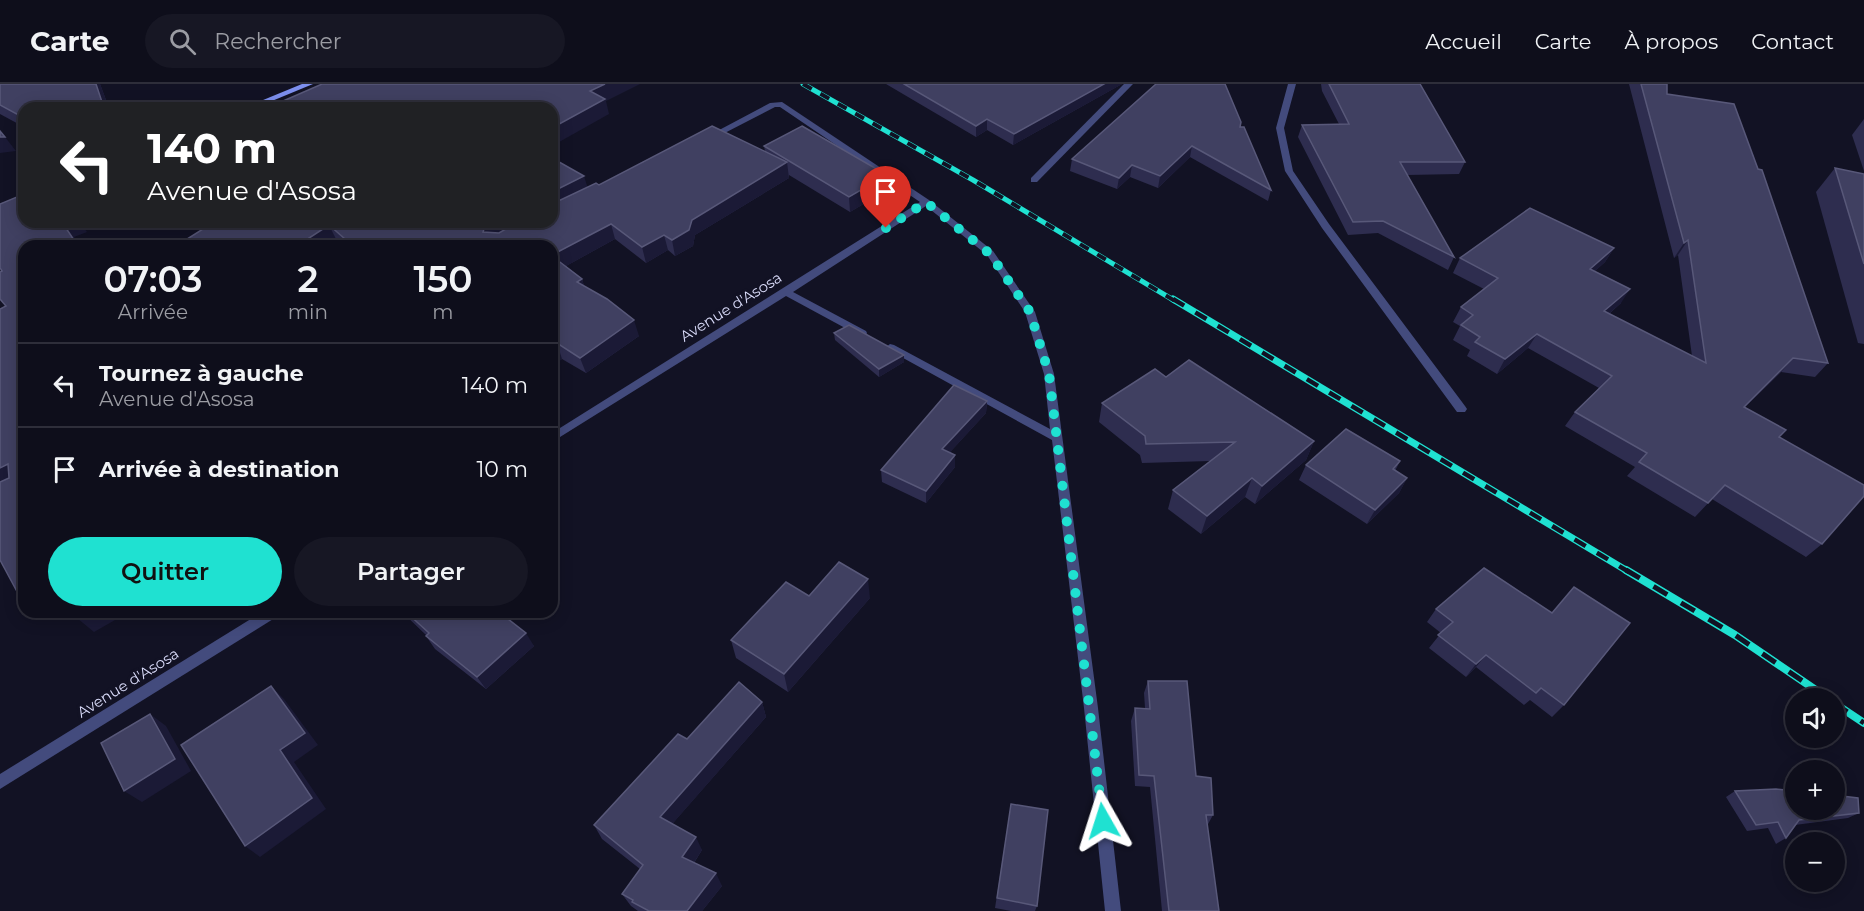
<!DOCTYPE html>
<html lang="fr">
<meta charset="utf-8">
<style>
:root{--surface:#0e0e1b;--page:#171724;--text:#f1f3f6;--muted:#9b9ca3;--line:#2e2e3a;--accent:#1fe1d1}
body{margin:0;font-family:Montserrat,sans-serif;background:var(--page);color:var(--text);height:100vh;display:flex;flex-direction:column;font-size:22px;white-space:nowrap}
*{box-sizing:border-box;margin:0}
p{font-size:20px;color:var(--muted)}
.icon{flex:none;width:33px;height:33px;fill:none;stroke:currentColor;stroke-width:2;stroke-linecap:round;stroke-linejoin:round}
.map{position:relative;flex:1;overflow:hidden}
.sheet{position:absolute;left:18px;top:156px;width:540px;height:378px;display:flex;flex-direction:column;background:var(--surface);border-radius:18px;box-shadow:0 3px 15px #0003,0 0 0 2px var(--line)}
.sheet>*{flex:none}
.banner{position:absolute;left:18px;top:18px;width:540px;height:126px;border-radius:18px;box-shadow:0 3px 15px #0003,0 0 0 2px var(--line);background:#202124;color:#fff;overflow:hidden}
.tools{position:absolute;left:1785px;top:604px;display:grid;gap:12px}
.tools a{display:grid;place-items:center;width:60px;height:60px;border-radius:50%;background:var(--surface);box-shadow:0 3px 15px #0003,0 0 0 2px var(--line);font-size:30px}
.pin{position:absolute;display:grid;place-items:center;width:51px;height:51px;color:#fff;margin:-62px -26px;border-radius:50% 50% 50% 0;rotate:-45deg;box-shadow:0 0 6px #0007}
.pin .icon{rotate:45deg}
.me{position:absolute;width:66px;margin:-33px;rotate:354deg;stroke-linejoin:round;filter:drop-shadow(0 0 4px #0008)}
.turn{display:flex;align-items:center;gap:21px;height:126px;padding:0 30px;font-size:27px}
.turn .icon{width:78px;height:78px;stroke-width:2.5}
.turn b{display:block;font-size:42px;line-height:51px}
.eta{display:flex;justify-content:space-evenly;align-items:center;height:102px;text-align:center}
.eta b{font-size:36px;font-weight:600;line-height:42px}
.cta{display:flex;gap:12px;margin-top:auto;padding:12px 30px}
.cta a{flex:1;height:69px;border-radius:36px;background:var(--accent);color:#111;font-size:24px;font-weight:600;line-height:69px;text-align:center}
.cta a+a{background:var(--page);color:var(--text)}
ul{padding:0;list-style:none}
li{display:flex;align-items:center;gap:18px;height:84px;padding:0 30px;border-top:2px solid var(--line)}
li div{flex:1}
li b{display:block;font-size:22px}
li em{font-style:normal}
header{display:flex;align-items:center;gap:36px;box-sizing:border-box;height:84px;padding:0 30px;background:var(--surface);border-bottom:2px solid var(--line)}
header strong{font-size:28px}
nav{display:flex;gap:33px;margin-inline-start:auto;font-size:21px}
.search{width:420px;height:54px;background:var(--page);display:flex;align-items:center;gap:15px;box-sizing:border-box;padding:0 21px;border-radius:33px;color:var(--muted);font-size:22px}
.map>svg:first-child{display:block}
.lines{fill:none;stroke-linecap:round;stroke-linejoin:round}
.lane{fill:#434b7d;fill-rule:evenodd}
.street{fill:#434b7d;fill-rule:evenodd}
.secondary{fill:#7d8fee;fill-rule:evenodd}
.rail-far2-casing{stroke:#1fe1d1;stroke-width:5}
.rail-far1-casing{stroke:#1fe1d1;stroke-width:7}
.rail-casing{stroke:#1fe1d1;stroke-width:8}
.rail-far2{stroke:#121224;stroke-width:4;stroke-dasharray:10;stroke-linecap:butt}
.rail-far1{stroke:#121224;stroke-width:4.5;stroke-dasharray:13;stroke-linecap:butt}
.rail{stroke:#121224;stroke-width:5;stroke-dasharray:16;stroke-linecap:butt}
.wall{fill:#2e2d4f}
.shaded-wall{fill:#1b1a36}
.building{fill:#404061;stroke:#585879;stroke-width:1.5}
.route{stroke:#1fe1d1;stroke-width:10;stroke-dasharray:0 18}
.labels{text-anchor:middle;stroke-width:6;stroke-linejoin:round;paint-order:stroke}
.street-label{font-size:15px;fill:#dadcfa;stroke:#121224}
</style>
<header>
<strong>Carte</strong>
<div class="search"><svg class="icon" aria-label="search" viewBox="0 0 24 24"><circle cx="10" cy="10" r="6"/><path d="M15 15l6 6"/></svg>Rechercher</div>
<nav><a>Accueil</a><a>Carte</a><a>À propos</a><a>Contact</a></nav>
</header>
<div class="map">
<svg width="1864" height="827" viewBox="0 0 1864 827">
<rect width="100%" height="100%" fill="#121224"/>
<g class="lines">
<!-- lane -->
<polygon class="lane" points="1288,0 1296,0 1284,44 1293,87 1329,140 1465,322 1467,325 1465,328 1457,328 1322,144 1285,87 1276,44"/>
<!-- street -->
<g class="street">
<polygon points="1124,0 1133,0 1037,98 1031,98 1031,94"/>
<polygon points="782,18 929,116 993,167 1035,228 1054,290 1098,624 1121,827 1105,827 1084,624 1052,356 885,264 890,260 894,261 1050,345 1044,290 1025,228 987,171 926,122 793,208 866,247 867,249 866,251 858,251 786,212 552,358 552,349 920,118 780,23 775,23 713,55 706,53 770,19"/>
<polygon points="262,528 280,528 278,532 0,705 0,690"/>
</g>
<!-- secondary -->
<polygon class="secondary" points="302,0 313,0 255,24 244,24"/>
<!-- rail-far2 casing -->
<g class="rail-far2-casing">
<polyline id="rail-far2" points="803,0 973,96 1175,217"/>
</g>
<!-- rail-far1 casing -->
<g class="rail-far1-casing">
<polyline id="rail-far1" points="1173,215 1629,488"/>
</g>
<!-- rail casing -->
<g class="rail-casing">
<g id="rail">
<polyline points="1626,486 1735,551 1829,615"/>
<polyline points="1834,619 1864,639"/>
</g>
</g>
<!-- rail-far2 -->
<use href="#rail-far2" class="rail-far2"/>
<!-- rail-far1 -->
<use href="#rail-far1" class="rail-far1"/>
<!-- rail -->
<use href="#rail" class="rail"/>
</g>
<!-- wall -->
<g class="wall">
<polygon points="0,0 100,0 109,24 24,24 24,43 0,30"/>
<polygon points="886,0 1122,0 1013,61 987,46 976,53"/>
<polygon points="1321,0 1420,0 1465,78 1459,90 1407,91 1454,173 1448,186 1378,149 1348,151 1298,53 1302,41 1339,40 1322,7"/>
<polygon points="1629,0 1667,0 1667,10 1828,279 1815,293 1781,288 1745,323 1779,353 1822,460 1806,473 1712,415 1695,433 1627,392 1635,383 1565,342 1575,328 1599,304 1528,264 1497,290 1467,272 1470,266 1453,256 1460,242 1453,238 1461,223 1484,205 1453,189 1460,174 1614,164 1605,178 1595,187 1621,219 1609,230 1692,272 1678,171 1674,174"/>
<polygon points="1864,35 1864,87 1852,51"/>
<polygon points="1240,43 1271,106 1268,117 1190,73 1158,104 1130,93 1117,105 1070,87 1072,75"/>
<polygon points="764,62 887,91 887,106 850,128 789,91 789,94 695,151 693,162 675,172 668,166 646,179 615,155 566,182 582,195 584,202 639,252 586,289 562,275 559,277 552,271 552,162 343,162 337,157 206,143 196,138 552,138 587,103 765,67"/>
<polygon points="1835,84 1864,90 1864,260 1858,259 1816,108"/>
<polygon points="834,249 904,278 879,293 835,256"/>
<polygon points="1166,293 1314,357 1306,376 1255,420 1245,413 1201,450 1168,425 1173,406 1210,377 1142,379 1140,371 1099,338 1102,319"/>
<polygon points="987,317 986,329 950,368 955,371 955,383 926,419 882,398 881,386"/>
<polygon points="1400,377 1395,387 1407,394 1399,409 1367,440 1299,396 1306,381"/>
<polygon points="870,514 788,608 736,574 731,556"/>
<polygon points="1436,525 1564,621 1552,633 1530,616 1524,621 1476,583 1466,593 1429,564 1441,549 1427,538"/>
<polygon points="402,528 499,528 534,562 486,605 435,565 426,552 426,551"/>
<polygon points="1148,597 1196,692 1213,731 1207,742 1219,827 1162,827 1150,703 1135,702 1131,637 1135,624 1145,624 1144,609"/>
<polygon points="762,618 766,633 672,740 702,766 694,779 722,802 702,827 638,827 631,822 622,810 640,785 602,755 594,741 687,655"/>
<polygon points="1735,707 1859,729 1848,734 1795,741 1786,754 1776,760 1768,744 1747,747 1726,713"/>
<polygon points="1011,720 1037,822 1035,827 1011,827 995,824"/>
</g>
<!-- shaded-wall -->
<g class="shaded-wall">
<polygon points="96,0 100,0 109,24 104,24"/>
<polygon points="605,0 640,0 606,17 609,30 552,62 552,44 590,7"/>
<polygon points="1104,0 1122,0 1013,61 1014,50"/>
<polygon points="987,35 987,46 976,53 976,42"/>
<polygon points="0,53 5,53 16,67 0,69"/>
<polygon points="1192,62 1190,73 1158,104 1160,92"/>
<polygon points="787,78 789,94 695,151 693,162 675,172 672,156 692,136"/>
<polygon points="1132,81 1130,93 1117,105 1119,94"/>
<polygon points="887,91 887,106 850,128 849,113"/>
<polygon points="584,92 589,108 552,126 552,108"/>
<polygon points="62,138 80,138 87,148 74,153 80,162 78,162"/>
<polygon points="496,138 532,138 490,160 483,148 484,145"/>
<polygon points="611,140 615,155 557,187 552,171"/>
<polygon points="329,141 337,157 329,162 297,162"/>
<polygon points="664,151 668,166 646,179 642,163"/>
<polygon points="1688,156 1678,171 1674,174 1684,159"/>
<polygon points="1614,164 1605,178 1582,199 1590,185"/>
<polygon points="582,195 587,211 577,198"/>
<polygon points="1630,205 1621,219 1595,242 1604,227"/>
<polygon points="634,236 639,252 586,289 580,274"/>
<polygon points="1537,250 1528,264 1497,290 1505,275"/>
<polygon points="557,259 562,275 559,277 553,262"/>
<polygon points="904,271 904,278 879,293 879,285"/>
<polygon points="1793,274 1781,288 1731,337 1744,323"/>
<polygon points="987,317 986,329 942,377 942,365"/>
<polygon points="1314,357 1306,376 1255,420 1262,402"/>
<polygon points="955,371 955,383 926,419 926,407"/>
<polygon points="8,380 24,394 0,407 0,384"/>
<polygon points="1252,394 1245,413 1201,450 1207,432"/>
<polygon points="1407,394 1399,409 1367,440 1375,426"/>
<polygon points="868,495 870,514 788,608 784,590"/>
<polygon points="88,528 129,528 94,548 77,534"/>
<polygon points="526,549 534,562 486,605 477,593"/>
<polygon points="1486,571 1476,583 1466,593 1476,580"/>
<polygon points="271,602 284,615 318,661 294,678 326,725 260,773 245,762"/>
<polygon points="762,618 766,633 667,746 660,733"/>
<polygon points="150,630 166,642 191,687 142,718 124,707"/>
<polygon points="696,753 702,766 689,786 682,773"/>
<polygon points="716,789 722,802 702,827 687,827"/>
</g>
<!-- building -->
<g class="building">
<polygon points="0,0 96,0 104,24 24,24 24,34 0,21"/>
<polygon points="322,0 605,0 590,7 605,15 552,44 552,24 267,24"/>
<polygon points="904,0 1104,0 1014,50 987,35 976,42"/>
<polygon points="1156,0 1225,0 1241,38 1240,43 1244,43 1271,106 1192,62 1160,92 1132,81 1119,94 1072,75"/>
<polygon points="1329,0 1420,0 1465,78 1400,78 1454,173 1383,137 1353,138 1302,41 1349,40"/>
<polygon points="1641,0 1667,0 1667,10 1734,20 1758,85 1762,86 1828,279 1793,274 1744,323 1786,346 1779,353 1864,401 1864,412 1822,460 1725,401 1708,419 1639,378 1647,369 1575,328 1612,292 1537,250 1505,275 1475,258 1480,253 1461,241 1473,231 1461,223 1498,194 1460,174 1530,124 1614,164 1590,185 1630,205 1604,227 1706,279 1688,156 1684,159"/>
<polygon points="712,42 787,78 692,136 689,146 672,156 664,151 642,163 611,140 552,171 552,162 353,162 329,141 297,162 176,162 214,138 496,138 484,145 483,148 499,149 518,138 552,138 552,120 596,99 599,101"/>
<polygon points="802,42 887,91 849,113 764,62"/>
<polygon points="0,47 5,53 0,53"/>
<polygon points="552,74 584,92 552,108"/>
<polygon points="1835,84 1864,90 1864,180"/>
<polygon points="24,110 24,138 62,138 78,162 24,162 24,513 21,515 0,476 0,398 9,394 8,380 0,384 0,225 6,222 0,215 0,188 2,187 0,184 0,120"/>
<polygon points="552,172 582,195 577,198 607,215 634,236 580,274 557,259 552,261"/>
<polygon points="849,241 904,271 879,285 834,249"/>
<polygon points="1189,276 1314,357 1262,402 1252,394 1207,432 1173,406 1235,358 1146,360 1145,352 1102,319 1155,285 1166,293"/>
<polygon points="954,301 987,317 942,365 955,371 926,407 881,386"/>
<polygon points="1346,345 1400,377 1393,385 1407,394 1375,426 1306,381"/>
<polygon points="839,478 868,495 784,590 731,556 786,498 809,512"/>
<polygon points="1484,484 1552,529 1574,503 1630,539 1564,621 1541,604 1536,609 1486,571 1476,580 1438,551 1453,538 1436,525"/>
<polygon points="74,528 88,528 77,534"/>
<polygon points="406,528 499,528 526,549 477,593 426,552 429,549"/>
<polygon points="1148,597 1187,597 1196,692 1211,694 1213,731 1206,731 1219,827 1169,827 1154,692 1139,691 1135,624 1150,625"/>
<polygon points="739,598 762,618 660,733 696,753 682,773 716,789 687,827 649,827 632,818 633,816 622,810 643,781 594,741 678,650 687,655"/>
<polygon points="271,602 305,649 280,666 312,714 245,762 181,661"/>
<polygon points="150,630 175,675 124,707 101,659"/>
<polygon points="1776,705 1796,707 1796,726 1834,726 1834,711 1858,714 1859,729 1799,736 1786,754 1778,738 1756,741 1735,707"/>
<polygon points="1011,720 1048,726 1037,822 997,814"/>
</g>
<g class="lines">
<!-- route -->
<polyline class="route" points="886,144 926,118 990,170 1030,228 1049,290 1103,737"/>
</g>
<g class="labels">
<!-- street labels -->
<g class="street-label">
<text transform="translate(731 223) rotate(-32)" y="5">Avenue d'Asosa</text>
<text transform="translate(128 599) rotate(-32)" y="5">Avenue d'Asosa</text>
</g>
</g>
</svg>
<div class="tools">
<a><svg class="icon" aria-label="sound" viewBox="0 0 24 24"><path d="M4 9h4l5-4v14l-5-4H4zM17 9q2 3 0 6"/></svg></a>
<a>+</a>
<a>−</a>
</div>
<div class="pin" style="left:886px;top:144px;background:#d93025"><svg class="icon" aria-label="arrive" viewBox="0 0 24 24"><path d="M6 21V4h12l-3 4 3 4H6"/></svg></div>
<svg class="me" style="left:1103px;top:737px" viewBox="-20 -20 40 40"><path d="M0-17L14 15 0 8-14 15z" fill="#1fe1d1" stroke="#fff" stroke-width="4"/></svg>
<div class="banner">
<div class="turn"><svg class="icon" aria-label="left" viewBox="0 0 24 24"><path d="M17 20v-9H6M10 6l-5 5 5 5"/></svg><div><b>140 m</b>Avenue d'Asosa</div></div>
</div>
<section class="sheet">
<div class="eta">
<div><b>07:03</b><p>Arrivée</p></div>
<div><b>2</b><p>min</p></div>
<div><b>150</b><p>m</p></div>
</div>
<ul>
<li><svg class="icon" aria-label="left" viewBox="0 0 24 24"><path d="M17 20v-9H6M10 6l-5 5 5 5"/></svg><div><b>Tournez à gauche</b><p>Avenue d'Asosa</p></div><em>140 m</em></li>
<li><svg class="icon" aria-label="arrive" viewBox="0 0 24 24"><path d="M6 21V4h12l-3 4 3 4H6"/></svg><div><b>Arrivée à destination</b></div><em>10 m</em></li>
</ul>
<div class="cta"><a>Quitter</a><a>Partager</a></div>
</section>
</div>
